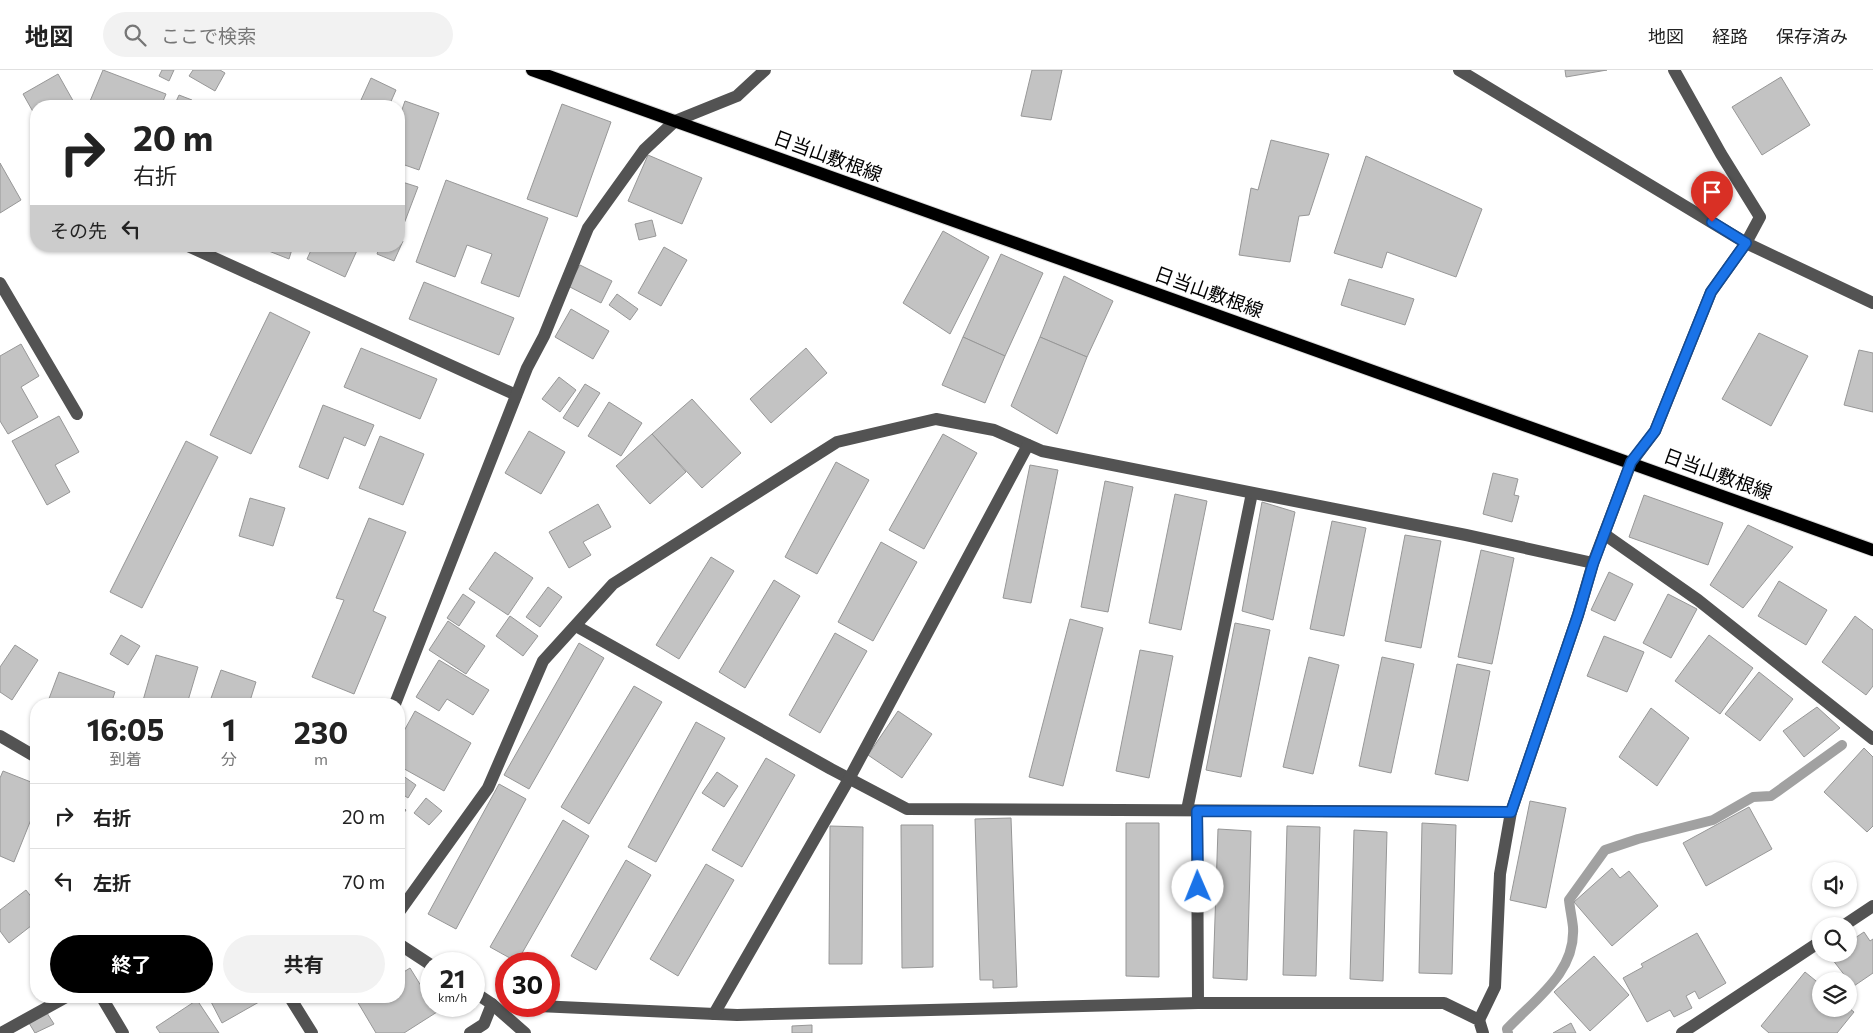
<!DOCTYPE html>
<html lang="ja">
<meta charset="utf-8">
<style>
:root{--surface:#fff;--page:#f2f2f2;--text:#222;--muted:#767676;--line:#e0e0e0;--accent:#000}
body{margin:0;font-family:Commissioner,"Noto Sans JP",sans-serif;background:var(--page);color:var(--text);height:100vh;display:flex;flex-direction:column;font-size:19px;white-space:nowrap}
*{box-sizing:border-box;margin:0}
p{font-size:16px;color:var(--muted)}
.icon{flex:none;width:28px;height:28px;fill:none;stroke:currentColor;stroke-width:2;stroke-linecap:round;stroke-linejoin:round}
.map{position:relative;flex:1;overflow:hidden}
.panel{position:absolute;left:30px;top:628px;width:375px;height:305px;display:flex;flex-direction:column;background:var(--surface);border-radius:20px;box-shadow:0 1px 4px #0004}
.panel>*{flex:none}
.guide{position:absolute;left:30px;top:30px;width:375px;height:152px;border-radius:20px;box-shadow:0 1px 4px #0004;background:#fff;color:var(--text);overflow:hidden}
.controls{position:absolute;left:1812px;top:792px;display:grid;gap:10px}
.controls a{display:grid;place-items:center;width:45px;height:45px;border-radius:50%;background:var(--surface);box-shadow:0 1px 4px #0004;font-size:25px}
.speed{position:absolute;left:420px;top:882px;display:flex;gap:10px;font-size:25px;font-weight:700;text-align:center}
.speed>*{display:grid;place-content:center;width:65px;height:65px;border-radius:50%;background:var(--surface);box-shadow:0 1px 4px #0004;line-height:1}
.speed small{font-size:12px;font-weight:400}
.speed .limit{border:8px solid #d22;background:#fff;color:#111}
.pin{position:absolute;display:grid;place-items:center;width:42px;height:42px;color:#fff;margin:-51px -21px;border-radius:50% 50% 50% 0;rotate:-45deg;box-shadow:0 0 5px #0007}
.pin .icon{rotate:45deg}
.me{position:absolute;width:55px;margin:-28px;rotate:359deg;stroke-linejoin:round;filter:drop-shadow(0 0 4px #0008)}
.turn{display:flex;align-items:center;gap:18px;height:105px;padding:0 20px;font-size:22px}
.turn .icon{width:65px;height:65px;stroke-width:2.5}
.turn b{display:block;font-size:35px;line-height:42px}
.then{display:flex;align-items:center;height:48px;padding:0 20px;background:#0003;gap:10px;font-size:19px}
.eta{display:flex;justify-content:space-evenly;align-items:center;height:85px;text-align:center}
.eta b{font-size:30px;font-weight:700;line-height:35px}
.cta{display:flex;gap:10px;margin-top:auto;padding:10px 20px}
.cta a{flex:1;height:58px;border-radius:30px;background:var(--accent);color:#fff;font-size:20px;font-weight:700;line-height:58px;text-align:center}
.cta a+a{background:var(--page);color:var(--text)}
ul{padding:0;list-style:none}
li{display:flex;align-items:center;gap:15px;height:65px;padding:0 20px;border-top:1px solid var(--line)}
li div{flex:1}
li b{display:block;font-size:19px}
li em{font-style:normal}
header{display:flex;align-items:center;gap:30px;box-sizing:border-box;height:70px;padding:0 25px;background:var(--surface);border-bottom:1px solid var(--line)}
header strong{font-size:24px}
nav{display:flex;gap:28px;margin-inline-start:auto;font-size:18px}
.search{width:350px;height:45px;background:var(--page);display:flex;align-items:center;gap:12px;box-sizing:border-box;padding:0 18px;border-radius:28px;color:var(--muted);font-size:19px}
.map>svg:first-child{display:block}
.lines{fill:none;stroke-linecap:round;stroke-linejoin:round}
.stream{stroke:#a1a1a1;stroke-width:10}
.building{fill:#c3c3c3;stroke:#979797}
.major-casing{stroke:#dbdbdb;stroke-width:14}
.minor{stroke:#535353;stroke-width:12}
.major{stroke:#000;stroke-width:12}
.route-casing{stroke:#114b97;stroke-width:12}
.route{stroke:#1a73e8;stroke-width:9}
.labels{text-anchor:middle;stroke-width:5;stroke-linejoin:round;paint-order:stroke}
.street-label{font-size:19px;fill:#000;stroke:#fff}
</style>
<header>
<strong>地図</strong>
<div class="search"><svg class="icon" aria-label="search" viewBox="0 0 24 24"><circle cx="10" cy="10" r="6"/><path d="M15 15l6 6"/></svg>ここで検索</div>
<nav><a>地図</a><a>経路</a><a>保存済み</a></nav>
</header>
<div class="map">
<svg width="1873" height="963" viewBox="0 0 1873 963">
<rect width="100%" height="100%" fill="#fff"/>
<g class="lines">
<!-- stream -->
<path class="stream" d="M1508,963l-1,-4c27,-29 69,-56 66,-102 -1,-9 -3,-18 -4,-27l36,-50 33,-11 75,-19 40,-23 18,-1 71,-51"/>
</g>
<!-- building -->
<g class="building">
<polygon points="103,0 166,24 161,36 88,36"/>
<polygon points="162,0 174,0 169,11 159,6"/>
<polygon points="193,0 220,0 225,3 215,21 189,6"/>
<polygon points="1032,0 1062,0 1051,50 1021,46"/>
<polygon points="1565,0 1607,0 1566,7"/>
<polygon points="58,4 76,36 36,36 36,47 23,24"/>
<polygon points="1781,7 1810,55 1762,85 1732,37"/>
<polygon points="371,8 396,20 389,36 375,36 361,30"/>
<polygon points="179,25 192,30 189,36 174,36"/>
<polygon points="405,31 439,43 419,100 399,93 399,48"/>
<polygon points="562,34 611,52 577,147 527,129"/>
<polygon points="1271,70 1329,84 1309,145 1299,146 1290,192 1239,185 1251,118 1258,120"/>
<polygon points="648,85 702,108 682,154 628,131"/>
<polygon points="1366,86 1482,139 1456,207 1387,182 1382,198 1334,183"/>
<polygon points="0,93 21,130 0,143"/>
<polygon points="446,110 548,148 519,227 481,213 492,184 467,175 455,207 416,192"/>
<polygon points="399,111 418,117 402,159 399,158"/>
<polygon points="652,150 656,166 639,170 635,154"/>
<polygon points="943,161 989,187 950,264 903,233"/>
<polygon points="399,170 403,171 394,191 377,184 380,176 399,176"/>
<polygon points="256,176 293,176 289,189"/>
<polygon points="313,176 359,176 345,207 307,189"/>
<polygon points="664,177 687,190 661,236 638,223"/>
<polygon points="1001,184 1043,203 1005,286 963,267"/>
<polygon points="580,195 612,211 601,233 568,216"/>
<polygon points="1064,206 1113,231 1087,287 1040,267"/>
<polygon points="1349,209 1414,229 1405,255 1341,235"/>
<polygon points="424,212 514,248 499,285 409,249"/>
<polygon points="617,224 638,239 630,250 609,235"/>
<polygon points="571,239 609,261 593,289 555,267"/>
<polygon points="270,242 310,262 251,384 210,365"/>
<polygon points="1759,263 1808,286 1771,356 1722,329"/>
<polygon points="963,267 1005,286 985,333 942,315"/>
<polygon points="1040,267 1087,287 1057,364 1011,336"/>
<polygon points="21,274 39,306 21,317 38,347 8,364 0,351 0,286"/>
<polygon points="361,278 437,309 420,349 344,317"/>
<polygon points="806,278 827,303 771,353 750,329"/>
<polygon points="1859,280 1873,283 1873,342 1844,335"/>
<polygon points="559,307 576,320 560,342 542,329"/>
<polygon points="585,314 600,323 578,357 563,348"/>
<polygon points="692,329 741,383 702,418 652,364"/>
<polygon points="609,332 642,353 621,386 588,366"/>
<polygon points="323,335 374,355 365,376 344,367 328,409 299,397"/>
<polygon points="59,346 79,382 55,395 70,422 47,435 12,371"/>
<polygon points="529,361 565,382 541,424 505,403"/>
<polygon points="652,364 686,402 650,434 616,396"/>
<polygon points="943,364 977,383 924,479 889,460"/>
<polygon points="380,366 424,384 403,435 359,418"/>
<polygon points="186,371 218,387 142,538 110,522"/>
<polygon points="836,392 869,410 817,504 785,487"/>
<polygon points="1030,395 1058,400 1031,533 1003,528"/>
<polygon points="1493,403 1518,409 1514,425 1519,426 1512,452 1483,444"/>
<polygon points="1105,411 1133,417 1108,542 1081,537"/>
<polygon points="1175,424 1207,431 1181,560 1149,553"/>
<polygon points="1644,425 1723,453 1708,495 1629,467"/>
<polygon points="250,428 285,438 273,476 239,466"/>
<polygon points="1262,432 1295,442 1273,550 1242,541"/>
<polygon points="598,434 611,457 583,472 591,485 569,498 549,462"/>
<polygon points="369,448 406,462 373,541 386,547 354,624 312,607 344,530 336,528"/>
<polygon points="1332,451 1366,458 1344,566 1310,559"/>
<polygon points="1748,455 1793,477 1743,538 1710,515"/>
<polygon points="1405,465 1441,471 1421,578 1385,571"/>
<polygon points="881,472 917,492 873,571 838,552"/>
<polygon points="1481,480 1514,488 1492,594 1458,587"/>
<polygon points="495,482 533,508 508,545 469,519"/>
<polygon points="711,487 734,501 679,589 656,575"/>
<polygon points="1609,502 1633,514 1615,551 1591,540"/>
<polygon points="774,510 800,526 745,618 719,602"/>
<polygon points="1779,511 1827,540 1806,575 1758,546"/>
<polygon points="548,517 562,527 540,557 526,547"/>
<polygon points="463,524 475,532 459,556 447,548"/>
<polygon points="1668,524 1697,539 1671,588 1643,573"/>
<polygon points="510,546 538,566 523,586 496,566"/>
<polygon points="1855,546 1873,560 1873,616 1866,625 1822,592"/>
<polygon points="1070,549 1103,558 1063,716 1029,707"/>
<polygon points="448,551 485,576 466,604 429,580"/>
<polygon points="1235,553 1270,560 1241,707 1206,700"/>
<polygon points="835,563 867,581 820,663 789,645"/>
<polygon points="121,565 140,576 128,595 110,584"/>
<polygon points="1709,565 1753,598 1720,644 1675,611"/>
<polygon points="1604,566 1644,582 1627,622 1587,606"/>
<polygon points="579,573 604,588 529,719 504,705"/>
<polygon points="15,575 38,590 12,630 0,622 0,597"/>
<polygon points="1140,580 1173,586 1149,708 1116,701"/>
<polygon points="156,585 198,597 187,634 142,634"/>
<polygon points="1309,587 1339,595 1313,704 1283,697"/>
<polygon points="1382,587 1414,594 1391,703 1359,696"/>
<polygon points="439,590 489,620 473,645 447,629 439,641 416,627"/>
<polygon points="1457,594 1490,601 1468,711 1435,704"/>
<polygon points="221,600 256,612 249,634 209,634"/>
<polygon points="59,602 115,622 111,634 47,634"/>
<polygon points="1759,602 1793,629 1760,671 1725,644"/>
<polygon points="634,616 662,632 589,754 561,737"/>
<polygon points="1817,637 1840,658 1804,687 1783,661"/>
<polygon points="1651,638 1689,668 1657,716 1619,687"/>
<polygon points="415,641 471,673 444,721 399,696 399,670"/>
<polygon points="898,641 932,664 902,708 868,685"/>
<polygon points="696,652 725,668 656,792 628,777"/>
<polygon points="1864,678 1873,687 1873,756 1867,762 1824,722"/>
<polygon points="766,688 795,705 742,797 712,780"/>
<polygon points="3,701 36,714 36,737 14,792 0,786 0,708"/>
<polygon points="717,702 738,716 724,737 702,723"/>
<polygon points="399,703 416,715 408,728 399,722"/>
<polygon points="499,714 526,729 456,859 428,844"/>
<polygon points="426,728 442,741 429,755 414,743"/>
<polygon points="1530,731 1566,738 1546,838 1510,830"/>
<polygon points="399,734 406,740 399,750"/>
<polygon points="1749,737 1772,779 1706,816 1683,773"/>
<polygon points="1011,748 1017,917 993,918 993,910 980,910 975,749"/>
<polygon points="563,750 589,766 517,892 490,877"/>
<polygon points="1126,753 1159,753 1159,907 1126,906"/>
<polygon points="1422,753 1456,755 1452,904 1419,903"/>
<polygon points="901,755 933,755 933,897 902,898"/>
<polygon points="830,756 863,757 862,894 829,894"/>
<polygon points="1287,756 1320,757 1316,906 1283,905"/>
<polygon points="1218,759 1251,761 1247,910 1213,908"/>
<polygon points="1354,760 1387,762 1383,911 1350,909"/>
<polygon points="626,790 651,805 596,900 571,886"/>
<polygon points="706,794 734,810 678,906 650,889"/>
<polygon points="1612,798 1620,808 1629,801 1658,836 1612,876 1574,832"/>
<polygon points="26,820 36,833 36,852 9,873 0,861 0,840"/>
<polygon points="1864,862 1870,871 1873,869 1873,903 1851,918 1849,911 1829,885 1849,884 1849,872"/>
<polygon points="1697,863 1726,913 1699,929 1695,921 1686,926 1692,938 1674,947 1670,940 1647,952 1623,908 1643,897 1641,894"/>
<polygon points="1594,886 1629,925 1590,961 1554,922"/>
<polygon points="410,898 431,932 431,936 437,942 404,963 376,963 357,931 365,926 399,926 399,905"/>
<polygon points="1805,902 1821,915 1821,939 1849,938 1854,942 1837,963 1769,963 1761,956"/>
<polygon points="208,926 256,926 259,932 222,953"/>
<polygon points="197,930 219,963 160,963 156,957"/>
<polygon points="47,943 54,954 35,963 29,953"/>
<polygon points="1571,953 1576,963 1553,963"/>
<polygon points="812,955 812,963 792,963 792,956"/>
</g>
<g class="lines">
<!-- major casing -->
<g class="major-casing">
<polyline id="major" points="532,0 1873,480"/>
</g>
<!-- minor -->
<g class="minor">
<polyline points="1459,0 1746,173 1873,233"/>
<polyline points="188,176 516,325"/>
<polyline points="0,213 77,344"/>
<polyline points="1604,464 1698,530 1873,669"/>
<polyline points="576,556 831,699 907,739 1511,742"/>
<polyline points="395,634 527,298 544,266 588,158 644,80 675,51 737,26 765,0"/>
<polyline points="0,666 36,687"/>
<polyline points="1187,740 1252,423"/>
<polyline points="1197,741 1198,933"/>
<polyline points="399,842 488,718 543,591 613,514 837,372 936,349 994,360 1042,381 1466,465 1593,493"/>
<polyline points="1843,856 1873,836"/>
<polyline points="399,874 431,895"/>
<polyline points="474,922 492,934 525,963"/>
<polyline points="101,926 123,963"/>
<polyline points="289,926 312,963"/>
<polyline points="538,936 737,945 1198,933 1444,933 1479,950 1483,963"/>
<polyline points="714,944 849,709 1028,375"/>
<polyline points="1479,950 1495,917 1500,804 1511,742 1578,545 1593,493 1631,393 1655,361 1711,222 1746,173 1760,147 1721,84 1674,0"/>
<polyline points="1,963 68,926"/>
<polyline points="470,963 484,954 492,934"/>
<polyline points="1682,963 1821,871"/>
</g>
<!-- major -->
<use href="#major" class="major"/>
</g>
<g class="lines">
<!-- route casing -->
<g class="route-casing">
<polyline id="route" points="1198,817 1197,741 1511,742 1578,545 1593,494 1631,392 1655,361 1711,222 1746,173 1712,152"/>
</g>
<!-- route -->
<use href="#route" class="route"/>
</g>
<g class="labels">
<!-- street labels -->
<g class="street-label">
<text transform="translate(828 86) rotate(20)" y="7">日当山敷根線</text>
<text transform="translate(1209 222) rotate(20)" y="7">日当山敷根線</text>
<text transform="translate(1718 404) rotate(20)" y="7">日当山敷根線</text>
</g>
</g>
</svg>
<div class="controls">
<a><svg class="icon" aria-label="sound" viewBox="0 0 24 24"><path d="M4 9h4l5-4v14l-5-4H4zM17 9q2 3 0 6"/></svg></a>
<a><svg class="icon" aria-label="search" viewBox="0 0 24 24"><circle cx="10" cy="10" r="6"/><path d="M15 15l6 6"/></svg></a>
<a><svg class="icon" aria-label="layers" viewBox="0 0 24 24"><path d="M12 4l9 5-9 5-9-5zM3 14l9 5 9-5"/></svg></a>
</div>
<div class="speed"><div>21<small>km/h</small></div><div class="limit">30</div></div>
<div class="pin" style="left:1712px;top:152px;background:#d93025"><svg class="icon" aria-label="arrive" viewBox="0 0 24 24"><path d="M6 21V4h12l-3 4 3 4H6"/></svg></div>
<svg class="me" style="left:1198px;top:817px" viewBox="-20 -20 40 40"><circle r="19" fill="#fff"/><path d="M0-13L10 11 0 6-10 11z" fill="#1a73e8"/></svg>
<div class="guide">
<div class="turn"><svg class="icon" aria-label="right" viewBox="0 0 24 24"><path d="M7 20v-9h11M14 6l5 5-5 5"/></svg><div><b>20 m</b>右折</div></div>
<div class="then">その先<svg class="icon" aria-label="left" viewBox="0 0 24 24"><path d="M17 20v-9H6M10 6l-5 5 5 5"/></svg></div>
</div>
<section class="panel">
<div class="eta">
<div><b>16:05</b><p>到着</p></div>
<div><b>1</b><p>分</p></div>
<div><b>230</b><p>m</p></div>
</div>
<ul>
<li><svg class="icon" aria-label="right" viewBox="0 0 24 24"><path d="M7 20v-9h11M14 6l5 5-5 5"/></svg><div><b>右折</b></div><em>20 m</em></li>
<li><svg class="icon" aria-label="left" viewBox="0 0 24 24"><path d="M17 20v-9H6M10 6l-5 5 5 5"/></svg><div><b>左折</b></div><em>70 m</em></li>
</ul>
<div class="cta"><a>終了</a><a>共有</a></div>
</section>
</div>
